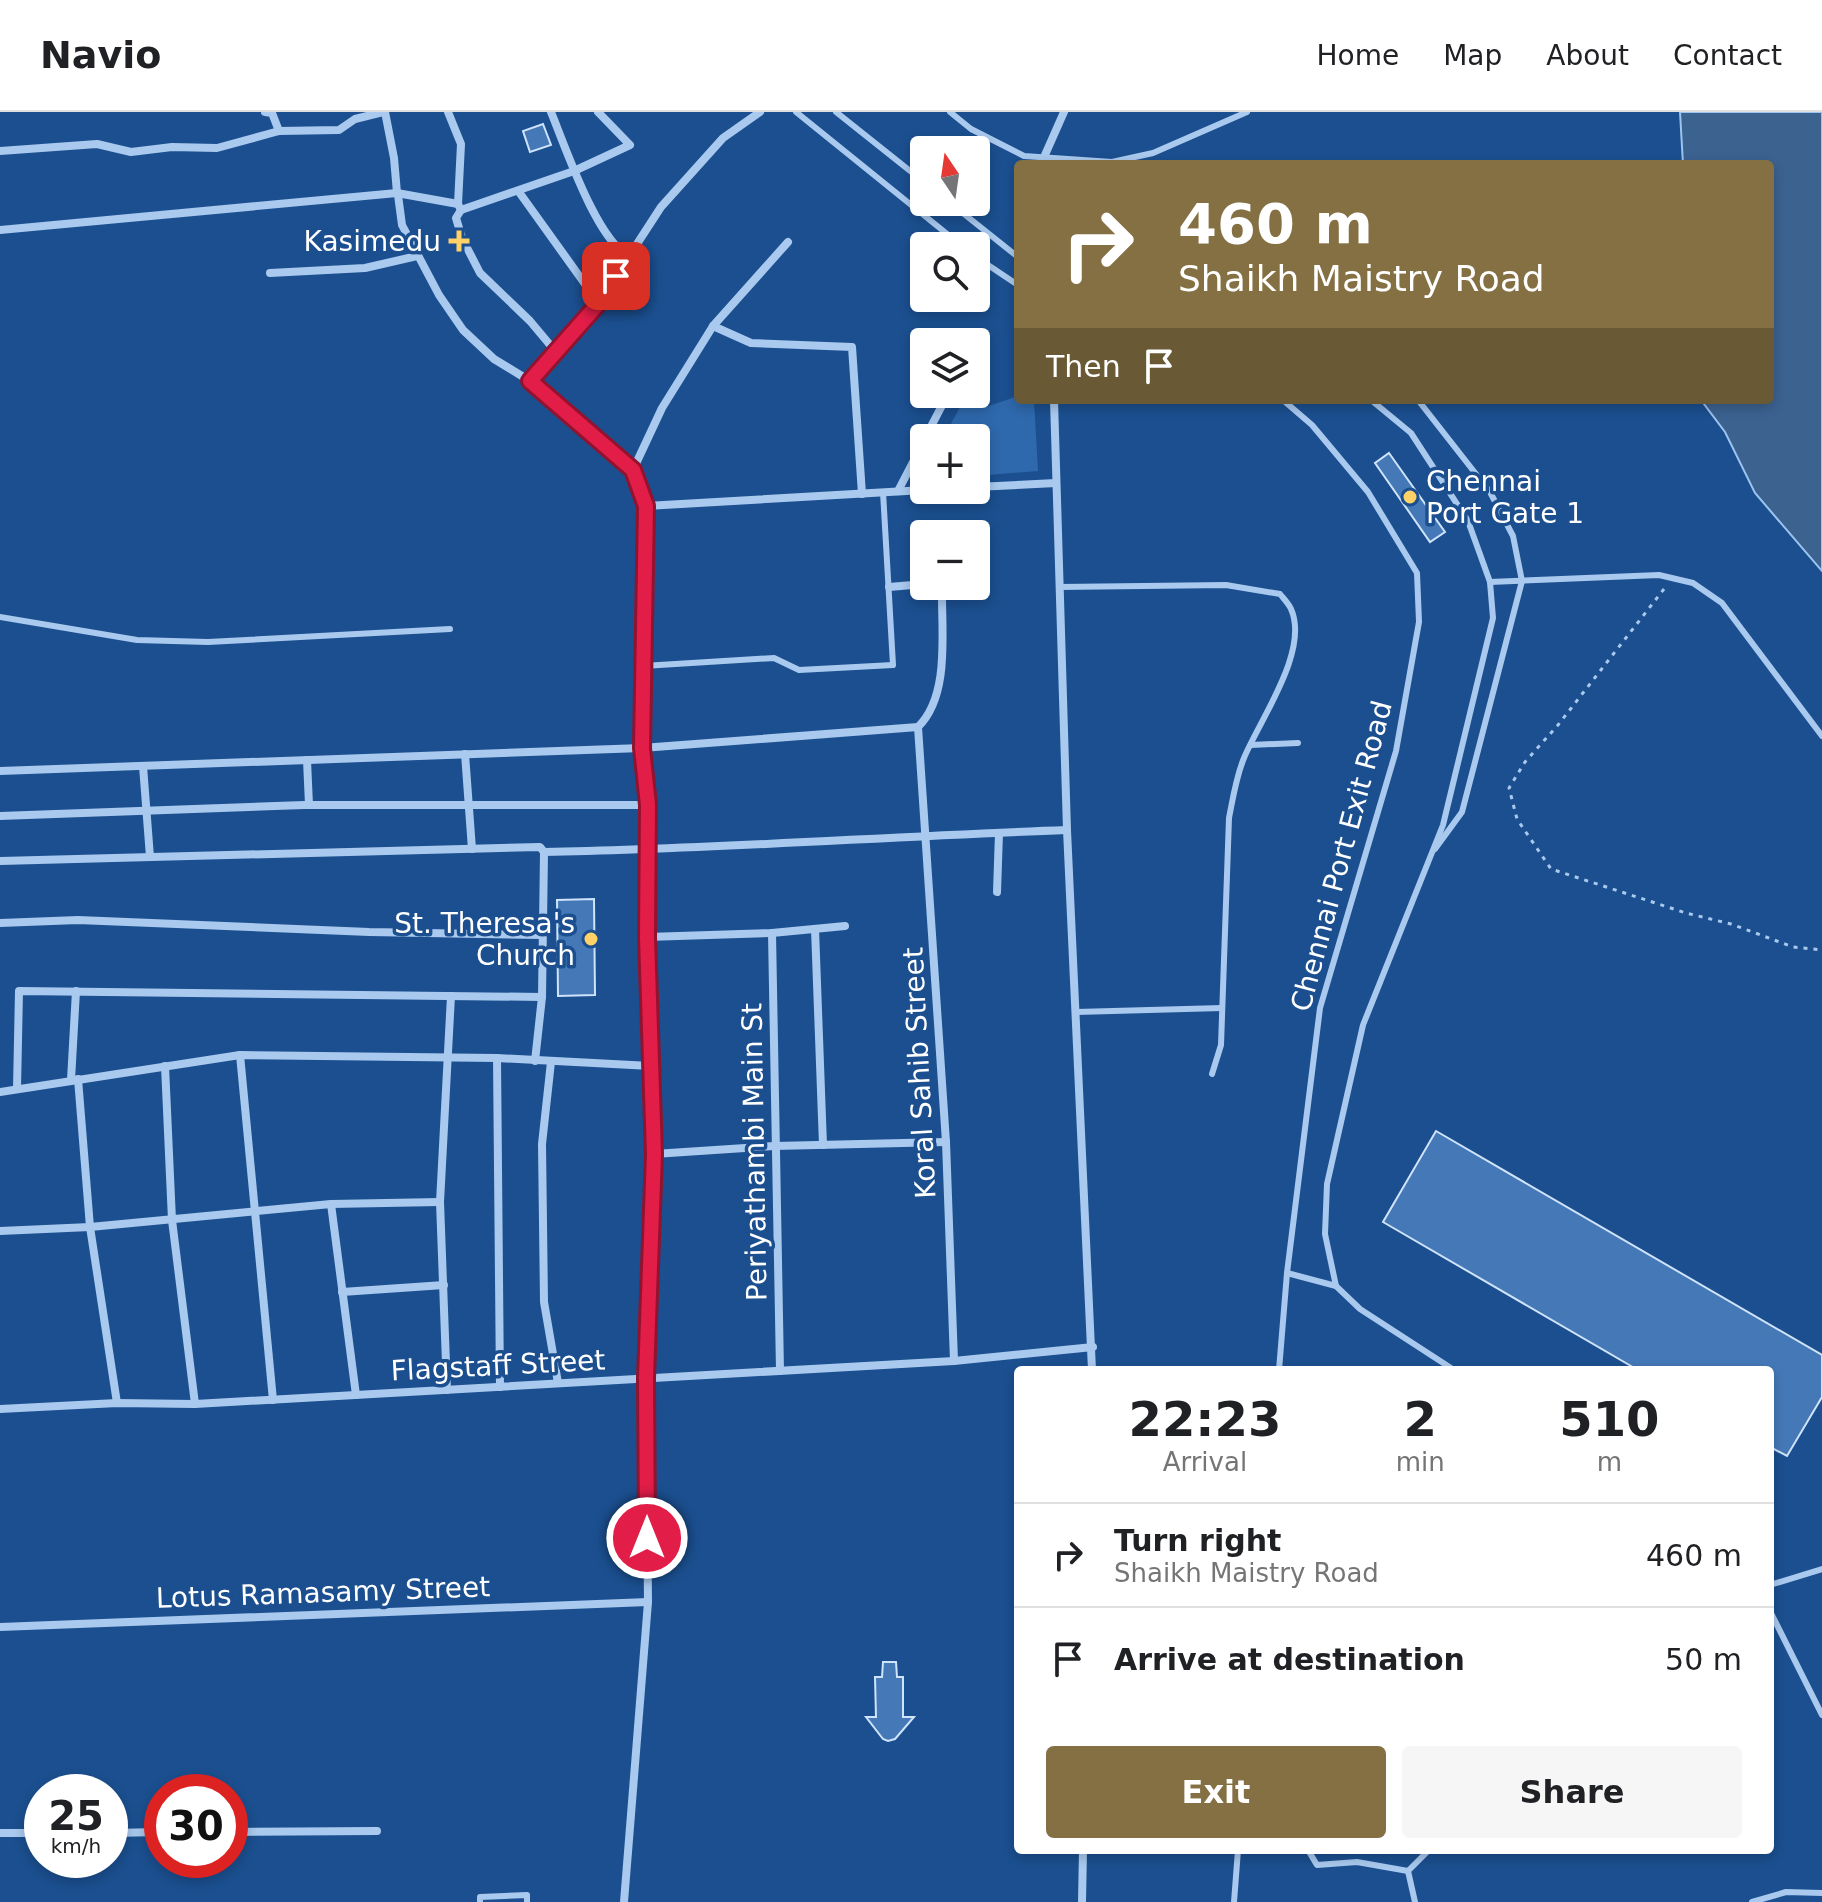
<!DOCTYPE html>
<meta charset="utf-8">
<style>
:root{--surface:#fff;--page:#f6f6f6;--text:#202124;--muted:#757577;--line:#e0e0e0;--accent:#847042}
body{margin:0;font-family:"DejaVu Sans",sans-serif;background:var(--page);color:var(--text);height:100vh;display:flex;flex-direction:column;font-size:30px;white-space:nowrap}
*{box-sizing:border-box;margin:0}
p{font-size:26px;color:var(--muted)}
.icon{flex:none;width:44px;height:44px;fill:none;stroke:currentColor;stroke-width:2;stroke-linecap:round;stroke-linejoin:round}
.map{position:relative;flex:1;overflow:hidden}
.side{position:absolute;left:1014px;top:1254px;width:760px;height:488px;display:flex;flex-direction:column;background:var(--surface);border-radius:8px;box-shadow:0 4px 12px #0003}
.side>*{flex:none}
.top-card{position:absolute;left:1014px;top:48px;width:760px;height:244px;border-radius:8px;box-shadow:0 4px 12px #0003;background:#847042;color:#fff;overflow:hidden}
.needle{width:52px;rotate:347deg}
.controls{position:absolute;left:910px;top:24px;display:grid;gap:16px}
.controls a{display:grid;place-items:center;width:80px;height:80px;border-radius:8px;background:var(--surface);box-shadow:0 4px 12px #0003;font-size:40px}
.speed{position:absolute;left:24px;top:1662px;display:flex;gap:16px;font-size:40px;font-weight:700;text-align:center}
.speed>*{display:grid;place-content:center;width:104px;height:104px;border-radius:50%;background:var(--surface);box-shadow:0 4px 12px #0003;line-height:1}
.speed small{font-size:20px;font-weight:400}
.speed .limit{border:12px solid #d22;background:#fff;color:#111}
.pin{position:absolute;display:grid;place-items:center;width:68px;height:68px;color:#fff;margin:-34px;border-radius:16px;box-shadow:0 4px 12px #0006}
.me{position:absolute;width:88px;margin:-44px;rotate:0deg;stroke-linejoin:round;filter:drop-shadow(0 0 6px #0008)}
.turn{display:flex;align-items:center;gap:28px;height:168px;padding:0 32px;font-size:36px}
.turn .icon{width:104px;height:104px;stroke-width:2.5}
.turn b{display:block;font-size:56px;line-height:68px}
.then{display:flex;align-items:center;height:76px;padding:0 32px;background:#0003;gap:16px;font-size:30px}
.eta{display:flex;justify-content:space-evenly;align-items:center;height:136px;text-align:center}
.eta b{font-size:48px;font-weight:700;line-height:56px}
.action{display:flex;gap:16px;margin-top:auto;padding:16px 32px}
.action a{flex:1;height:92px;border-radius:8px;background:var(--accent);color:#fff;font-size:32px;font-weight:700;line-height:92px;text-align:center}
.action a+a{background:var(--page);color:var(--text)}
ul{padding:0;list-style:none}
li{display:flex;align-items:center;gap:24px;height:104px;padding:0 32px;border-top:2px solid var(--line)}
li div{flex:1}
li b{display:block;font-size:30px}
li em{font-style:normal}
header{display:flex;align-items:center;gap:48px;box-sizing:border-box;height:112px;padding:0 40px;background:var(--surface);border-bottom:2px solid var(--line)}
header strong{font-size:38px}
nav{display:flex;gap:44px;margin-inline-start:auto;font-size:28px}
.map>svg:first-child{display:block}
.green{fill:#2e69ad}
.water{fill:#3c6290;stroke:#9cc4f0;stroke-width:2}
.building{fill:#4478b7;stroke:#cfe3fa;stroke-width:2}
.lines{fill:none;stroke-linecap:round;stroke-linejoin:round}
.path{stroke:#a9c9ee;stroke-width:3;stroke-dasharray:4 6;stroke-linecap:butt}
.lane{stroke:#a9c9ee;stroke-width:6}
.street{stroke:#a9c9ee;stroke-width:8}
.route-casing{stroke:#92132f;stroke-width:20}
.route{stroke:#e11d48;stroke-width:14}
.poi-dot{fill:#ffd166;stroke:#1b4f8f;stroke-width:3}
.labels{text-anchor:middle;stroke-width:7;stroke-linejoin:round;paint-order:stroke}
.poi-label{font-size:28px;fill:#fff;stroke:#1b4f8f;text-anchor:end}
.street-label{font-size:28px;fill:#fff;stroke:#1b4f8f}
</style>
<header>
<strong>Navio</strong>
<nav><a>Home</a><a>Map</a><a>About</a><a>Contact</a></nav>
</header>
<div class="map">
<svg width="1822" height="1790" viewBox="0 0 1822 1790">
<rect width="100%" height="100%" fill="#1b4f8f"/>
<!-- green -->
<polygon class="green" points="1018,284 1018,288 1034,288 1038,359 976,364 976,326 943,326 964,288 986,295"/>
<!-- water -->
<polygon class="water" points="1680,0 1822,0 1822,459 1755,381 1725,320 1701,288 1770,288 1770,52 1683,52"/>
<!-- building -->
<g class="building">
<polygon points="543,12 551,33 530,40 523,19"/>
<polygon points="1389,341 1445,420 1430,430 1375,351"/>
<polygon points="594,787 595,883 558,884 557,788"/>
<polygon points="1436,1019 1822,1243 1822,1285 1787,1344 1770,1335 1770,1258 1638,1258 1383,1110"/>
<polygon points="883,1550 896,1550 897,1565 903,1565 903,1605 914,1605 895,1627 888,1629 883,1627 866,1605 876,1605 875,1565 882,1565"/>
</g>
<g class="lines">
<!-- path -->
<polyline class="path" points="1664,477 1558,613 1525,650 1509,676 1517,707 1551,757 1686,801 1731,812 1793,835 1822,838"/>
<!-- lane -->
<g class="lane">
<polyline points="796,0 962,134"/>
<polyline points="836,0 924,70"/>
<polyline points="950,0 971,17 1024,44 1112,50 1153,41 1247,0"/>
<polyline points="949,90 1018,145"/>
<polyline points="976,145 1018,173"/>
<polyline points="1371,288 1411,321 1468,409 1490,470 1493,506 1443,713 1363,913 1327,1072 1325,1122 1336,1174 1360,1197 1454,1258"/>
<polyline points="1418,288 1490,380 1513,424 1522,469 1462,700 1435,737"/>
<polyline points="1490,470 1659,463 1693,471 1722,491 1822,624"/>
<path d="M1059,475l167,-2 54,9c4,5 9,10 11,15 19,42 -32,112 -47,149 -8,19 -11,40 -15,60l-8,227 -9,29"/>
<polyline points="0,505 137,528 208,530 450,517"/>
<polyline points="643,554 774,546 799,558 893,553 883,380"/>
<polyline points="1251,633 1298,631"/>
<polyline points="1076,900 1222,896"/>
<polyline points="1287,1161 1336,1174"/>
<polyline points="1279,1258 1287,1161 1320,896 1396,639 1419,510 1417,461 1368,380 1312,313 1283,288"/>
<polyline points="1770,1473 1822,1457"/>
<polyline points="1770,1499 1822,1603"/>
<polyline points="1308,1738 1317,1753 1357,1750 1408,1759"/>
<polyline points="480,1790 480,1785 527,1783 527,1790"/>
<polyline points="1234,1790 1238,1738"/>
<polyline points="1415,1790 1408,1759 1429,1738"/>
<polyline points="1752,1790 1786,1780 1822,1781"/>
</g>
<!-- street -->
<g class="street">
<polyline points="265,0 272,1 279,19"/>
<polyline points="385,0 394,46 397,81"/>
<polyline points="448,0 461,32 458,92"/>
<path d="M551,0c14,34 46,129 78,144"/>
<polyline points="0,39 97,32 131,40 172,35 217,36 279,19 339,18 355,7 383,0"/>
<polyline points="1041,52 1064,0"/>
<polyline points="519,80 585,172 603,184"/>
<polyline points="398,83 402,113 439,183 463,218 494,247 530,269"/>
<polyline points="461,98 456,106 462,126 480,161 530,209 556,240"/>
<polyline points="0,118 397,81 458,92 461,98 574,59 630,33 598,0"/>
<polyline points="270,161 365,156 417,144"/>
<polyline points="713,214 751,231 852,235 862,382"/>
<polyline points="1054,288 1067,718 1092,1258"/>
<polyline points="925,326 948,282"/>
<polyline points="633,358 662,296 713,214 788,130"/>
<polyline points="976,375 1056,371"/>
<polyline points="898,379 924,329"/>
<polyline points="646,394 924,378"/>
<polyline points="889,475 924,472"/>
<polyline points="918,615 946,1030 954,1249"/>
<polyline points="465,642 472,737"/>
<polyline points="307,648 309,693"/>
<polyline points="143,654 150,745"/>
<path d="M0,659l642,-23 276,-21c33,-32 23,-98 24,-141"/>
<polyline points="0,704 304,693 648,693"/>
<path d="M0,749l540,-14 4,5c174,-3 348,-16 523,-22"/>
<polyline points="997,780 999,721"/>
<polyline points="0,811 78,808 369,820 542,823"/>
<polyline points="815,817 823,1033"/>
<polyline points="772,821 780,1259"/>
<polyline points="647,825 772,821 845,814"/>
<polyline points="240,943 273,1288"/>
<polyline points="497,946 500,1275"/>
<polyline points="535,949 542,885 544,740"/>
<polyline points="551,950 542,1032 544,1190 558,1271"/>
<polyline points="165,954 172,1108 195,1292"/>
<polyline points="78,967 90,1115 117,1291"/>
<polyline points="71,968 76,879"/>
<polyline points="17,977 19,879 542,885"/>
<polyline points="0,980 240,943 497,946 651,954"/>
<polyline points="654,1042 774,1034 946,1030"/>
<polyline points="331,1092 356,1283"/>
<polyline points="0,1119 90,1115 331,1092 440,1090"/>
<polyline points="342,1180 444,1173"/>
<polyline points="447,1278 440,1090 451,884"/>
<polyline points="0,1297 117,1291 195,1292 954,1249 1093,1235"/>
<polyline points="0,1515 648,1490"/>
<polyline points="230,1720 377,1719"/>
<polyline points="0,1721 42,1721"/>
<polyline points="110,1721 162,1720"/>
<polyline points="624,1790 648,1490 646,1266 654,1042 647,825 648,693 642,636 646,394 633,358 530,269 598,192 661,95 723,26 760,0"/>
<polyline points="1082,1790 1083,1738"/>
</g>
</g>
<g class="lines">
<!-- route casing -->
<g class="route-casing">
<polyline id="route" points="616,164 598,192 530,269 633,358 646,394 642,636 648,693 647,825 654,1042 646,1266 647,1426"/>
</g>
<!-- route -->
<use href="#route" class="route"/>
</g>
<!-- markers -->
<g class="poi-dot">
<path d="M455 117h8v8h8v8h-8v8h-8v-8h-8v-8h8z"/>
<circle cx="1410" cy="385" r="8"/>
<circle cx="591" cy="827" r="8"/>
</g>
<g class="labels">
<!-- poi labels -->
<g class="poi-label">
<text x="441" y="139">Kasimedu</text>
<text x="1426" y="379" text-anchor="start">Chennai<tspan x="1426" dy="32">Port Gate 1</tspan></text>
<text x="575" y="821">St. Theresa's<tspan x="575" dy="32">Church</tspan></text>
</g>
<!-- street labels -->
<g class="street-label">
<text transform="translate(1341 744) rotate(-75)" y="10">Chennai Port Exit Road</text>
<text transform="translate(919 961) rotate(-93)" y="10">Koral Sahib Street</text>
<text transform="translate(754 1040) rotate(-91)" y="10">Periyathambi Main St</text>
<text transform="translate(498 1253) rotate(-3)" y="10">Flagstaff Street</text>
<text transform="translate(323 1480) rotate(-2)" y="10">Lotus Ramasamy Street</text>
</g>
</g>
</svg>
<div class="controls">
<a><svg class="needle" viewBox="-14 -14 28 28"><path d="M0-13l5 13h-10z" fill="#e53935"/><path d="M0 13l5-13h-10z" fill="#757577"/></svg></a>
<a><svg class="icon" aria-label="search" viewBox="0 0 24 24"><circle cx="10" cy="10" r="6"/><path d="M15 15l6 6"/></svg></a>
<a><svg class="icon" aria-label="layers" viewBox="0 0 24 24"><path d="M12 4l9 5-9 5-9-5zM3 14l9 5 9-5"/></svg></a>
<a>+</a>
<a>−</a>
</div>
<div class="speed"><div>25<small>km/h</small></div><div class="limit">30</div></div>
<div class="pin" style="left:616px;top:164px;background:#d93025"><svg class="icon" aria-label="arrive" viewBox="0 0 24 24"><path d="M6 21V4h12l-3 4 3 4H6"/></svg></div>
<svg class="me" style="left:647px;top:1426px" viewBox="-20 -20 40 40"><circle r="17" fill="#e11d48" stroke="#fff" stroke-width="3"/><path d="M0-11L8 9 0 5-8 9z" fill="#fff"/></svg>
<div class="top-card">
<div class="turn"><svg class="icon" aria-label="right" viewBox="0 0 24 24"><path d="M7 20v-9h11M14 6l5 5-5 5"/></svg><div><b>460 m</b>Shaikh Maistry Road</div></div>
<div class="then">Then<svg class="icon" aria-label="arrive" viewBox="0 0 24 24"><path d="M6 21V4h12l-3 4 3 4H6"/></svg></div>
</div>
<section class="side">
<div class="eta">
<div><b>22:23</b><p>Arrival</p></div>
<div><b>2</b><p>min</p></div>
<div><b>510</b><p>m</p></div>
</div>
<ul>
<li><svg class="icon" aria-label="right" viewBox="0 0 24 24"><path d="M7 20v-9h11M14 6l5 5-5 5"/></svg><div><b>Turn right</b><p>Shaikh Maistry Road</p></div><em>460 m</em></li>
<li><svg class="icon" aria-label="arrive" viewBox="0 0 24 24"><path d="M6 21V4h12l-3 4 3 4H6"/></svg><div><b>Arrive at destination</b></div><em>50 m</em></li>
</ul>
<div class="action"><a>Exit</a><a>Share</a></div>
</section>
</div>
